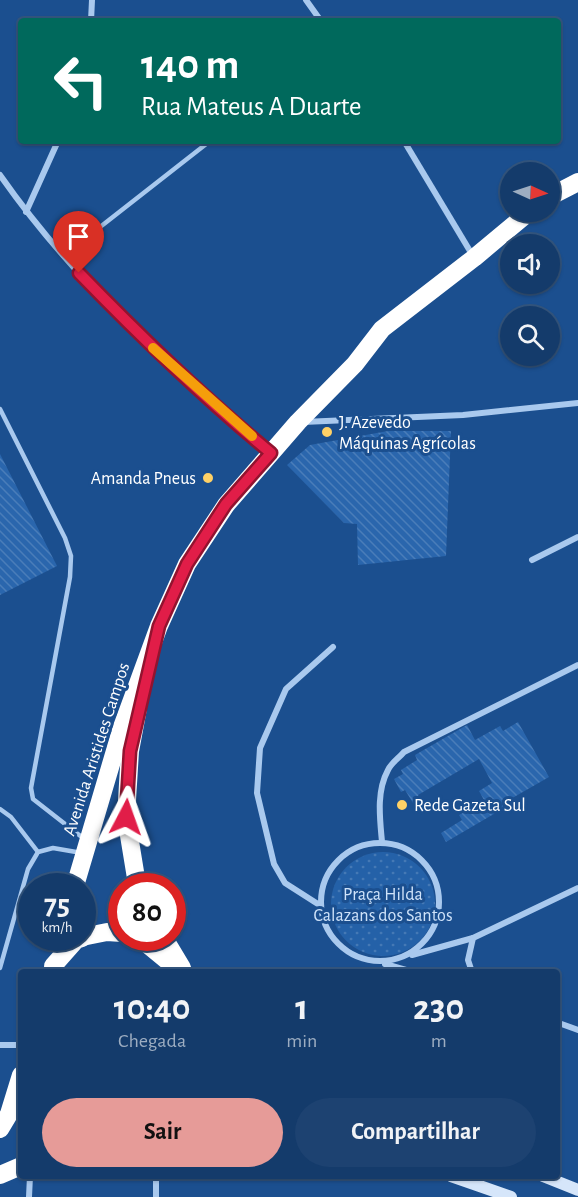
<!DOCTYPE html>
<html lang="pt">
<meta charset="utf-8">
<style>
:root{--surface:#143b6b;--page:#1d4271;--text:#f1f3f6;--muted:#9dadc1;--line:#33557e;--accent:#e69b98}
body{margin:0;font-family:"Alegreya Sans",sans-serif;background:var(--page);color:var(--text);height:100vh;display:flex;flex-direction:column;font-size:22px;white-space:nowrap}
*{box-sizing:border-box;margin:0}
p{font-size:20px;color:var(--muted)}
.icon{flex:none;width:33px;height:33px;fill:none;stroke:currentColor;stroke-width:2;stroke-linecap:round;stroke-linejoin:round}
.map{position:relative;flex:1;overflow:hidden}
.drawer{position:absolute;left:18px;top:969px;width:542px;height:210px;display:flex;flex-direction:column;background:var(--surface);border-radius:6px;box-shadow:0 2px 4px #0004,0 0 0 2px var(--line)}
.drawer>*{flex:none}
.top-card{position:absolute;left:18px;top:18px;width:543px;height:126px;border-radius:6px;box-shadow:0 2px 4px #0004,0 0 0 2px var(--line);background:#00695c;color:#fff;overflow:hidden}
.needle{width:39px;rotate:93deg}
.buttons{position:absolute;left:500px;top:162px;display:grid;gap:12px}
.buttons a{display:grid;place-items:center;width:60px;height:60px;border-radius:50%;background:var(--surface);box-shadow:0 2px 4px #0004,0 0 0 2px var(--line);font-size:30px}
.speed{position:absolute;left:18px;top:873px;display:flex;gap:12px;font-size:30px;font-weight:700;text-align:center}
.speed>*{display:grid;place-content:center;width:78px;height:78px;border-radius:50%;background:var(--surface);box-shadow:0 2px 4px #0004,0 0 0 2px var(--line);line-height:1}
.speed small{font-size:15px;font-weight:400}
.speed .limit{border:9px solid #d22;background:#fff;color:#111}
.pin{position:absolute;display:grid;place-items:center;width:51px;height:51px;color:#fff;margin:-62px -26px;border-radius:50% 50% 50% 0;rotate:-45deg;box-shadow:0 0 6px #0007}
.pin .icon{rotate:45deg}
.me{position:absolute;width:66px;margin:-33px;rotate:4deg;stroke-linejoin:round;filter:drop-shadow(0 0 4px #0008)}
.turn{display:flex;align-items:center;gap:21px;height:126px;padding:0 24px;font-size:27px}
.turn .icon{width:78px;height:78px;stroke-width:2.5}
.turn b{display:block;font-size:42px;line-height:51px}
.eta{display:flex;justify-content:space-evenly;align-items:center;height:102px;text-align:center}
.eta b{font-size:36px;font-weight:700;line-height:42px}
.button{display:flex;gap:12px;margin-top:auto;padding:12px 24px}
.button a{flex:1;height:69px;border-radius:36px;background:var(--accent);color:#111;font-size:24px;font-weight:700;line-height:69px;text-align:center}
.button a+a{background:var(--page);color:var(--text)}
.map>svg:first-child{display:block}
.grass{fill:url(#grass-dots)}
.building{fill:url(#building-back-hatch)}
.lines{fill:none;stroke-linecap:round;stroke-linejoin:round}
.lane{stroke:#a9c9ee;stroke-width:4.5}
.street{stroke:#a9c9ee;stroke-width:6}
.secondary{stroke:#d6e6fa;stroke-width:12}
.highway{stroke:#fff;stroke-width:18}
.route-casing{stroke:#92132f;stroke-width:15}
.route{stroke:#e11d48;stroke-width:10}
.slow{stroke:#f59e0b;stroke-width:10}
.poi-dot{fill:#ffd166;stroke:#1b4f8f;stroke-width:2}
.labels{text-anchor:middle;stroke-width:6;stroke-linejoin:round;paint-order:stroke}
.poi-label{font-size:18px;fill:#fff;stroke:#1b4f8f;text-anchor:start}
.street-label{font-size:18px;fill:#fff;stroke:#1b4f8f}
.park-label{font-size:18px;fill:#cfe3fa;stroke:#1b4f8f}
</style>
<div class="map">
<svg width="578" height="1197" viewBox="0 0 578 1197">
<defs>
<pattern id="grass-dots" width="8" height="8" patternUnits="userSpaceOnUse" patternTransform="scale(1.5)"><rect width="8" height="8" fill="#2461a8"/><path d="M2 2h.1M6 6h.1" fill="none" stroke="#4579b5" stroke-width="1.8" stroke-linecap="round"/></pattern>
<pattern id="building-back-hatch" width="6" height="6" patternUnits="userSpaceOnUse" patternTransform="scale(1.5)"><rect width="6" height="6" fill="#2a66ad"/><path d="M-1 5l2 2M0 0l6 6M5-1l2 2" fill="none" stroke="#4a7db9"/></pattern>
</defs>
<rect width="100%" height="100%" fill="#1b4f8f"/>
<!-- grass -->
<circle class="grass" cx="383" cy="904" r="52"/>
<!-- building -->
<g class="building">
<polygon points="388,431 451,431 446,556 358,565 357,524 344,523 287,465 310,445"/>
<polygon points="0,454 57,566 0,595"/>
<polygon points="518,722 549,777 502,804 504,808 446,842 441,833 462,820 459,815 484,800 479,791 492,783 479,759 418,795 420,799 413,803 405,790 401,792 394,779 403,774 401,770 417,760 415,755 467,725 475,740 500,726 503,731"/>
</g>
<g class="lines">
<!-- lane -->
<g class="lane">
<polyline points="63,256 210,141"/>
<polyline points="0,409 65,538 71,556 70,577 31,788 33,799 83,838"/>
<polyline points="0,809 11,817 38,852"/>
<polyline points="0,968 28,869 38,852 53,848 82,853"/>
</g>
<!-- street -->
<g class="street">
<polyline points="306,0 321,21"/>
<polyline points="91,21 92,0"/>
<polyline points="404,141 473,256"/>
<path d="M0,175c74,106 172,195 271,277"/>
<polyline points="26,212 58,141"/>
<polyline points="303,422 463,415 578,403"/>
<polyline points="532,560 578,537"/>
<path d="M382,842c-2,-23 -6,-50 6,-72 3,-7 11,-12 16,-18l174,-87"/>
<circle cx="380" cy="902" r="59"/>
<polyline points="321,906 285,883 274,864 257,793 260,748 286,689 333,647"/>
<polyline points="412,955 473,938"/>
<polyline points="385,964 413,972"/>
<polyline points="472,972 468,960 473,938 578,888"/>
<polyline points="556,1022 578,1030"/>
<polyline points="0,1045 21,1045"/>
<polyline points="29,1197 30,1176"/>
<polyline points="156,1197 156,1176"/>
</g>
<!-- secondary -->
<g class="secondary">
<polyline points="451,1176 511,1197"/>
<polyline points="543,1176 578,1190"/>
</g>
<!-- highway -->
<g class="highway">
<polyline points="549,197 578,182"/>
<polyline points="138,708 130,751 126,817 136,878 140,886"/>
<polyline points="75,886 122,727 159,626 187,564 226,505 298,422 355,364 382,329 474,258 529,212"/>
<polyline points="82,937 107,932 122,933"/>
<polyline points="132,938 147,944 181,972"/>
<polyline points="164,938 182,968"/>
<polyline points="53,966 76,940 82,938"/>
<polyline points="0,1129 9,1114 21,1075"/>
<polyline points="0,1175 21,1166"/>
</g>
</g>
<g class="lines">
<!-- route casing -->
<g class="route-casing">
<path id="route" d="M79,273c61,63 124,124 192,180l-45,51 -39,60 -28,62 -29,125 -4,66"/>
</g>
<!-- route -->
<use href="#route" class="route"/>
<!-- slow -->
<polyline class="slow" points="153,348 252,436"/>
</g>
<!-- markers -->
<g class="poi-dot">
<circle cx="327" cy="432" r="6"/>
<circle cx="208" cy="478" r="6"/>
<circle cx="402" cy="805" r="6"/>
</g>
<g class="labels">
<!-- poi labels -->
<g class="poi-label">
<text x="339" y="428">J. Azevedo<tspan x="339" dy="21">Máquinas Agrícolas</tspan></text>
<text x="196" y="484" text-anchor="end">Amanda Pneus</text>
<text x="414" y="811">Rede Gazeta Sul</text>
</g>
<!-- street labels -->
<g class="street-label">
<text transform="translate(96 749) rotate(-72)" y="6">Avenida Aristides Campos</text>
</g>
<!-- park labels -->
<g class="park-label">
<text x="383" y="900">Praça Hilda<tspan x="383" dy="21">Calazans dos Santos</tspan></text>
</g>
</g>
</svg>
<div class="buttons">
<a><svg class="needle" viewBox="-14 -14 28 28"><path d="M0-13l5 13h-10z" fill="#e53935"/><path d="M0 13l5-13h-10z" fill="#9dadc1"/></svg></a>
<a><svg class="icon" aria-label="sound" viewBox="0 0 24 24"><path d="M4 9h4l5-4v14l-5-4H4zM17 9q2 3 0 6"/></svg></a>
<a><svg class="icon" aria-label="search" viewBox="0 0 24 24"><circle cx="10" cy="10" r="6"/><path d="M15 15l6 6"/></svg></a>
</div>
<div class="speed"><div>75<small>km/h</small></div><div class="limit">80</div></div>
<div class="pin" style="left:79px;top:273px;background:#d93025"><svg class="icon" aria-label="arrive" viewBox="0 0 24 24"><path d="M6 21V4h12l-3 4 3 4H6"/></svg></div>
<svg class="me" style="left:126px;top:817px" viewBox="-20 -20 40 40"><path d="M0-17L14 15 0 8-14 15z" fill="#e11d48" stroke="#fff" stroke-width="4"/></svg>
<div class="top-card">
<div class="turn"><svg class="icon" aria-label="left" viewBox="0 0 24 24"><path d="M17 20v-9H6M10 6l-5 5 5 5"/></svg><div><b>140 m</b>Rua Mateus A Duarte</div></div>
</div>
<section class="drawer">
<div class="eta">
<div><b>10:40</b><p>Chegada</p></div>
<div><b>1</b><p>min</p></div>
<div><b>230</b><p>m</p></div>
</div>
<div class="button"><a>Sair</a><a>Compartilhar</a></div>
</section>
</div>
